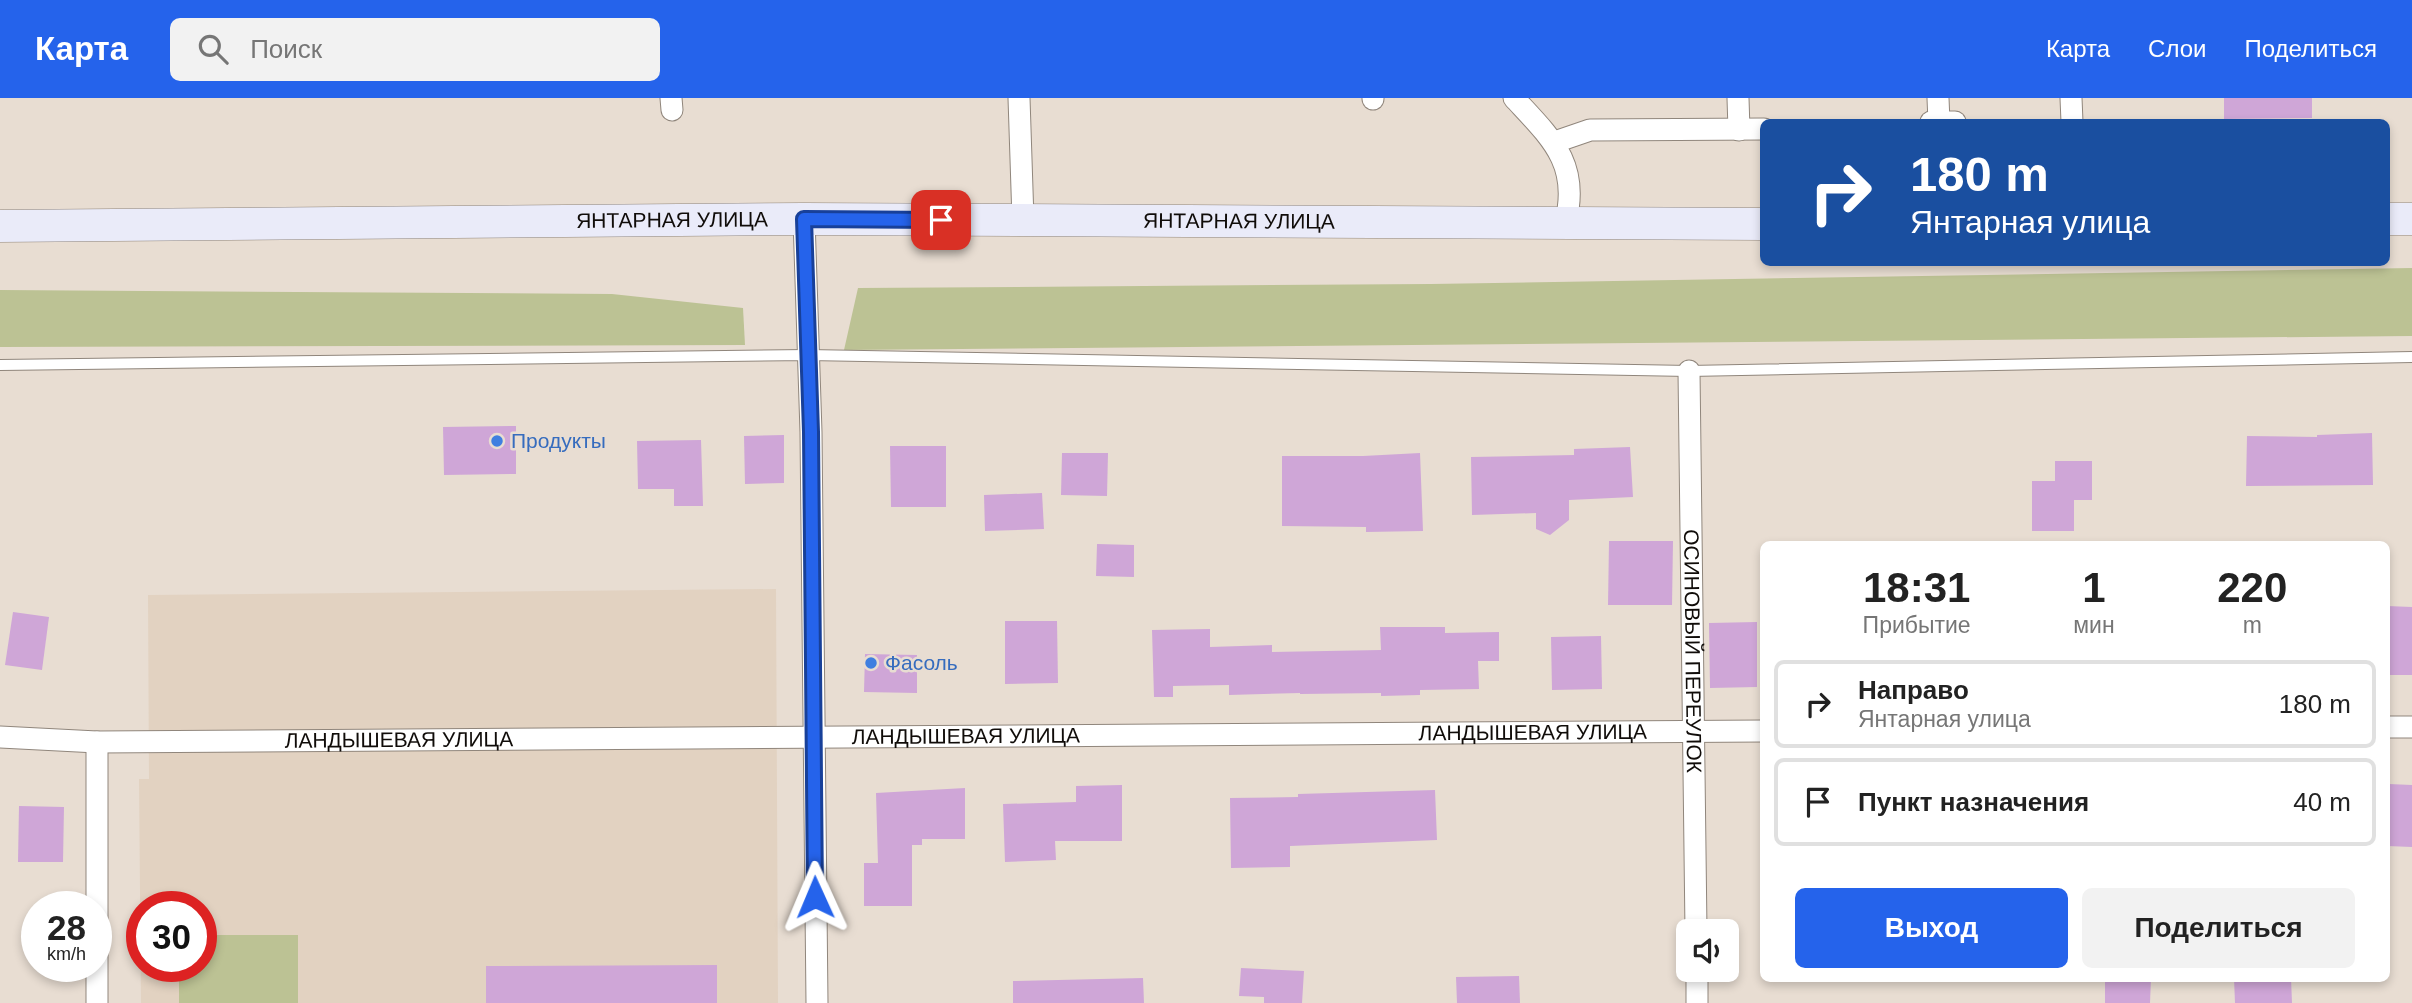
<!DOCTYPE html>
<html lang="ru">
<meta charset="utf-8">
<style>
:root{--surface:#fff;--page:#f2f2f2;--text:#222;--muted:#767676;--line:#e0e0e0;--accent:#2563eb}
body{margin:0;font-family:Arial,sans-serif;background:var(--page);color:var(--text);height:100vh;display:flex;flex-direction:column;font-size:26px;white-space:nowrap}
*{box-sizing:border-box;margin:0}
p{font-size:23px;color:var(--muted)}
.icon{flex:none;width:38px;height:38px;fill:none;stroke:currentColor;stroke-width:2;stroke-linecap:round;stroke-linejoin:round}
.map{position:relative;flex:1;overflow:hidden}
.panel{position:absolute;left:1760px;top:443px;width:630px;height:441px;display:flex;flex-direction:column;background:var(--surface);border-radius:10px;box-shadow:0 4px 10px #0003}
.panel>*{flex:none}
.top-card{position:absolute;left:1760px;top:21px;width:630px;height:147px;border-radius:10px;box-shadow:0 4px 10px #0003;background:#1a4fa0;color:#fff;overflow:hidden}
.controls{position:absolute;left:1676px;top:821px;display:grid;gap:14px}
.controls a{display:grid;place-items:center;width:63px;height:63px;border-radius:10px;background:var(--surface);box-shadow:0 4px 10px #0003;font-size:35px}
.speed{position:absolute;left:21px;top:793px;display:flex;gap:14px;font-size:35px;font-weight:700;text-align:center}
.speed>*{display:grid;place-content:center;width:91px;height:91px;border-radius:50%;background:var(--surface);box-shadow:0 4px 10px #0003;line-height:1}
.speed small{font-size:18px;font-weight:400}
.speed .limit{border:10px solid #d22;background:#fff;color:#111}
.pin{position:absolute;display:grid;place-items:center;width:60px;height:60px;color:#fff;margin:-30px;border-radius:14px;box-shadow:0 4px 10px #0006}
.me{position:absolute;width:77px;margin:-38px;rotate:359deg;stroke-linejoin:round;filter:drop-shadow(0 0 5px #0008)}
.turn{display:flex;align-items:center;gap:24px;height:147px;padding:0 35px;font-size:32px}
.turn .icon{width:91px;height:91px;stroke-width:2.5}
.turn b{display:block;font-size:49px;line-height:60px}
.eta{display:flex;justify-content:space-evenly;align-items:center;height:119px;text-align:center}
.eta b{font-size:42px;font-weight:700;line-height:49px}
.button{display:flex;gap:14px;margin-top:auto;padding:14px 35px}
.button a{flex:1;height:80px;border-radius:10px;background:var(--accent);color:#fff;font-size:28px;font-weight:700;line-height:80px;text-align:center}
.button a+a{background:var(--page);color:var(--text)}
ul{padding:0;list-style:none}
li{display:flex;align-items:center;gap:21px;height:88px;margin:0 14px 10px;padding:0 21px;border:4px solid var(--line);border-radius:10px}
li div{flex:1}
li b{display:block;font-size:26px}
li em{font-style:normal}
header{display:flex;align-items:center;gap:42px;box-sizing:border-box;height:98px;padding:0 35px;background:var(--accent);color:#fff}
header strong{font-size:33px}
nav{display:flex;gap:38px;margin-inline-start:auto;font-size:24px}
.search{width:490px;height:63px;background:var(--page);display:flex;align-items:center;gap:18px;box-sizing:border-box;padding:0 24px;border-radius:10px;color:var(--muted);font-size:26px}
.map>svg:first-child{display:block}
.built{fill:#e2d2c1;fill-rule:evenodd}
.green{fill:#bcc294}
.building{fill:#cfa6d7}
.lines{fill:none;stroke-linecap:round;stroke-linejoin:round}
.lane-casing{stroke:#90867c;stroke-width:12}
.street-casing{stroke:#90867c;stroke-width:23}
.secondary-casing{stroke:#90867c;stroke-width:33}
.lane{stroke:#fff;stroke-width:10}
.street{stroke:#fff;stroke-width:21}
.secondary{stroke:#eaebf9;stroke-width:32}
.route-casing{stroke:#184099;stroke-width:18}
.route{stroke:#2563eb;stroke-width:12}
.shop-dot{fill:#3f7fe0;stroke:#e8ddd2;stroke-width:2.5}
.labels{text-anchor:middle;stroke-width:5;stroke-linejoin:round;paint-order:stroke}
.street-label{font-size:21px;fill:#100c09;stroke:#e8ddd2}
.shop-label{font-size:21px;fill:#366cbe;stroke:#e8ddd2;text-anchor:start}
</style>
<header>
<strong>Карта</strong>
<div class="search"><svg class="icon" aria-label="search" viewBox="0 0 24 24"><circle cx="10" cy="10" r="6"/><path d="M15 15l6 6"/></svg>Поиск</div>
<nav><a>Карта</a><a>Слои</a><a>Поделиться</a></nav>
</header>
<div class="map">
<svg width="2412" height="905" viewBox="0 0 2412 905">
<rect width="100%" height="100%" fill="#e8ddd2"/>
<!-- built -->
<path class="built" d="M776,491l2,414h-637l-2,-224h10l-1,-184zM142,808h59v60h-59z"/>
<!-- green -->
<g class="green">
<polygon points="2412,170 2412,238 844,252 858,190 1431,186"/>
<polygon points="0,192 612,196 743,210 745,247 0,249"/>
<polygon points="201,837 298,837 298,905 179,905 179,868 201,868"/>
</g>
<!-- building -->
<g class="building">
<polygon points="2224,0 2312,0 2312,20 2224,21"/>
<polygon points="516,328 516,376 444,377 443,329"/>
<polygon points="2372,335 2373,387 2246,388 2247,338 2317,339 2317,337"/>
<polygon points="784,337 784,385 745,386 744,338"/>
<polygon points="701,342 703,408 674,408 674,391 638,391 637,343"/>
<polygon points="890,348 946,348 946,409 891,409"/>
<polygon points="1630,349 1633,399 1569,402 1569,422 1550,437 1536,431 1536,415 1472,417 1471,359 1574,357 1574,351"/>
<polygon points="1062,355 1108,355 1107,398 1061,397"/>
<polygon points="1420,355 1423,433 1366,434 1366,429 1282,428 1282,358 1363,358"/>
<polygon points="2055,363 2092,363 2092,402 2074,402 2074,433 2032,433 2032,383 2055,383"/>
<polygon points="1042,395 1044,431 985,433 984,397"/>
<polygon points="1609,443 1673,443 1672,507 1608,507"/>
<polygon points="1097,446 1134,447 1134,479 1096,478"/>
<polygon points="2387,508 2412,509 2412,577 2387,577"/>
<polygon points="13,514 49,519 42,572 5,567"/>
<polygon points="1005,523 1057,523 1058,585 1005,586"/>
<polygon points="1757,524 1757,589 1710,590 1709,525"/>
<polygon points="1380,529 1445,529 1445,535 1499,534 1499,563 1478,563 1479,591 1420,592 1420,597 1381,598 1381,595 1300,596 1300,595 1229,597 1229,587 1173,588 1173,599 1154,599 1152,532 1210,531 1210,549 1272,547 1272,554 1381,552"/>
<polygon points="1601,538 1602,591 1552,592 1551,539"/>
<polygon points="865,556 917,557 917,595 864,594"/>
<polygon points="2389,686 2412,687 2412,749 2387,748"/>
<polygon points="1122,687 1122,743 1055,743 1056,762 1005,764 1003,706 1076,704 1076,688"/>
<polygon points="965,690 965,741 922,741 922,747 912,747 912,808 864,808 864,765 878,765 876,695"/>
<polygon points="1435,692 1437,742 1290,748 1290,769 1231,770 1230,700 1298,699 1298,696"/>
<polygon points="19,708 64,709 63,764 18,764"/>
<polygon points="717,867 717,905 486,905 486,868"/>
<polygon points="1241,870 1304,873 1302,905 1264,905 1264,899 1239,898"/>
<polygon points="1519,878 1520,905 1457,905 1456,879"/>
<polygon points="1143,880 1144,905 1013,905 1013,883"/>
<polygon points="2105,880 2151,880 2150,905 2105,905"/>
<polygon points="2234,880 2291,880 2292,905 2235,905"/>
</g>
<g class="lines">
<!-- lane casing -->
<g class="lane-casing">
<polyline id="lane" points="0,267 808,257 1689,273 2412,259"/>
</g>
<!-- street casing -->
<g class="street-casing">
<g id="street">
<polyline points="671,0 672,12"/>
<polyline points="1019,0 1023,122"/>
<polyline points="1373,0 1373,1"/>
<path d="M1514,0c37,40 67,66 51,126"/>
<polyline points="1738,0 1739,32"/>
<polyline points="1938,0 1939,24"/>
<polyline points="2071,0 2072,24"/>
<polyline points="1931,24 1955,24"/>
<polyline points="1555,44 1590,32 1764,31"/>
<polyline points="804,121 811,334 817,905"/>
<path id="s1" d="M1689,273l7,560"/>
<polyline points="2387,629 2412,629"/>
<path id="s2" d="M0,639l97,5 1667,-11"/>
<polyline points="97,644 97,905"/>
<polyline points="1697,872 1697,905"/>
</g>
</g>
<!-- secondary casing -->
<g class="secondary-casing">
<g id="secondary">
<polyline points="2387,121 2412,121"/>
<path id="s3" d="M0,128l804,-7 960,5"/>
</g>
</g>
<!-- lane -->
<use href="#lane" class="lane"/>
<!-- street -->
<use href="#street" class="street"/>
<!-- secondary -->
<use href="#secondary" class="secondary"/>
</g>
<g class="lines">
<!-- route casing -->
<g class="route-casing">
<polyline id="route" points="815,799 811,334 804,121 941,122"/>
</g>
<!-- route -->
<use href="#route" class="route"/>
</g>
<!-- markers -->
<g class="shop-dot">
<circle cx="497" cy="343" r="7"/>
<circle cx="871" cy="565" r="7"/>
</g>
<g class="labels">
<!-- street labels -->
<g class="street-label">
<text dy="7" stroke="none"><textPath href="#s3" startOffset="672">ЯНТАРНАЯ УЛИЦА</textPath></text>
<text dy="7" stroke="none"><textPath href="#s3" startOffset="1239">ЯНТАРНАЯ УЛИЦА</textPath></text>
<text dy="7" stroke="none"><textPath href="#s1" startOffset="280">ОСИНОВЫЙ ПЕРЕУЛОК</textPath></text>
<text dy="7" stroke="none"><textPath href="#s2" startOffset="1533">ЛАНДЫШЕВАЯ УЛИЦА</textPath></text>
<text dy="7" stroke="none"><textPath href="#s2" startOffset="966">ЛАНДЫШЕВАЯ УЛИЦА</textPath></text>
<text dy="7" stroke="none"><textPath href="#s2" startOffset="399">ЛАНДЫШЕВАЯ УЛИЦА</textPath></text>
</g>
<!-- shop labels -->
<g class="shop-label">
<text x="511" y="350">Продукты</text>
<text x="885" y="572">Фасоль</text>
</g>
</g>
</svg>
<div class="controls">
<a><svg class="icon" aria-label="sound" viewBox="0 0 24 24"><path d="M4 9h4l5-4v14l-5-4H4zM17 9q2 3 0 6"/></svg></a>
</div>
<div class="speed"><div>28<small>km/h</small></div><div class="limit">30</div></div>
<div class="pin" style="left:941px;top:122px;background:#d93025"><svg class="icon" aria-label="arrive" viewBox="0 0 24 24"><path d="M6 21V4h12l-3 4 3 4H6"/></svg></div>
<svg class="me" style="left:815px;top:799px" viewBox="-20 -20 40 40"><path d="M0-17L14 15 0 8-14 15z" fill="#2563eb" stroke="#fff" stroke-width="4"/></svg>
<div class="top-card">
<div class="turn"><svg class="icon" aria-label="right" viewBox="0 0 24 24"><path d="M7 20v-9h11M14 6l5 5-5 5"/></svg><div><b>180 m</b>Янтарная улица</div></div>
</div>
<section class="panel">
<div class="eta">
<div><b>18:31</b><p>Прибытие</p></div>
<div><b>1</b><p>мин</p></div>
<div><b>220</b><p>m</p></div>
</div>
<ul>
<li><svg class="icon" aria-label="right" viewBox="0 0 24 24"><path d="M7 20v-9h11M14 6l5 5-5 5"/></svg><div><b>Направо</b><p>Янтарная улица</p></div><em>180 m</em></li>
<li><svg class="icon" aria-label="arrive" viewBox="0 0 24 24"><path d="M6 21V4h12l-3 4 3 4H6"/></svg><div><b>Пункт назначения</b></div><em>40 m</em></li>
</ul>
<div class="button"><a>Выход</a><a>Поделиться</a></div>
</section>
</div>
